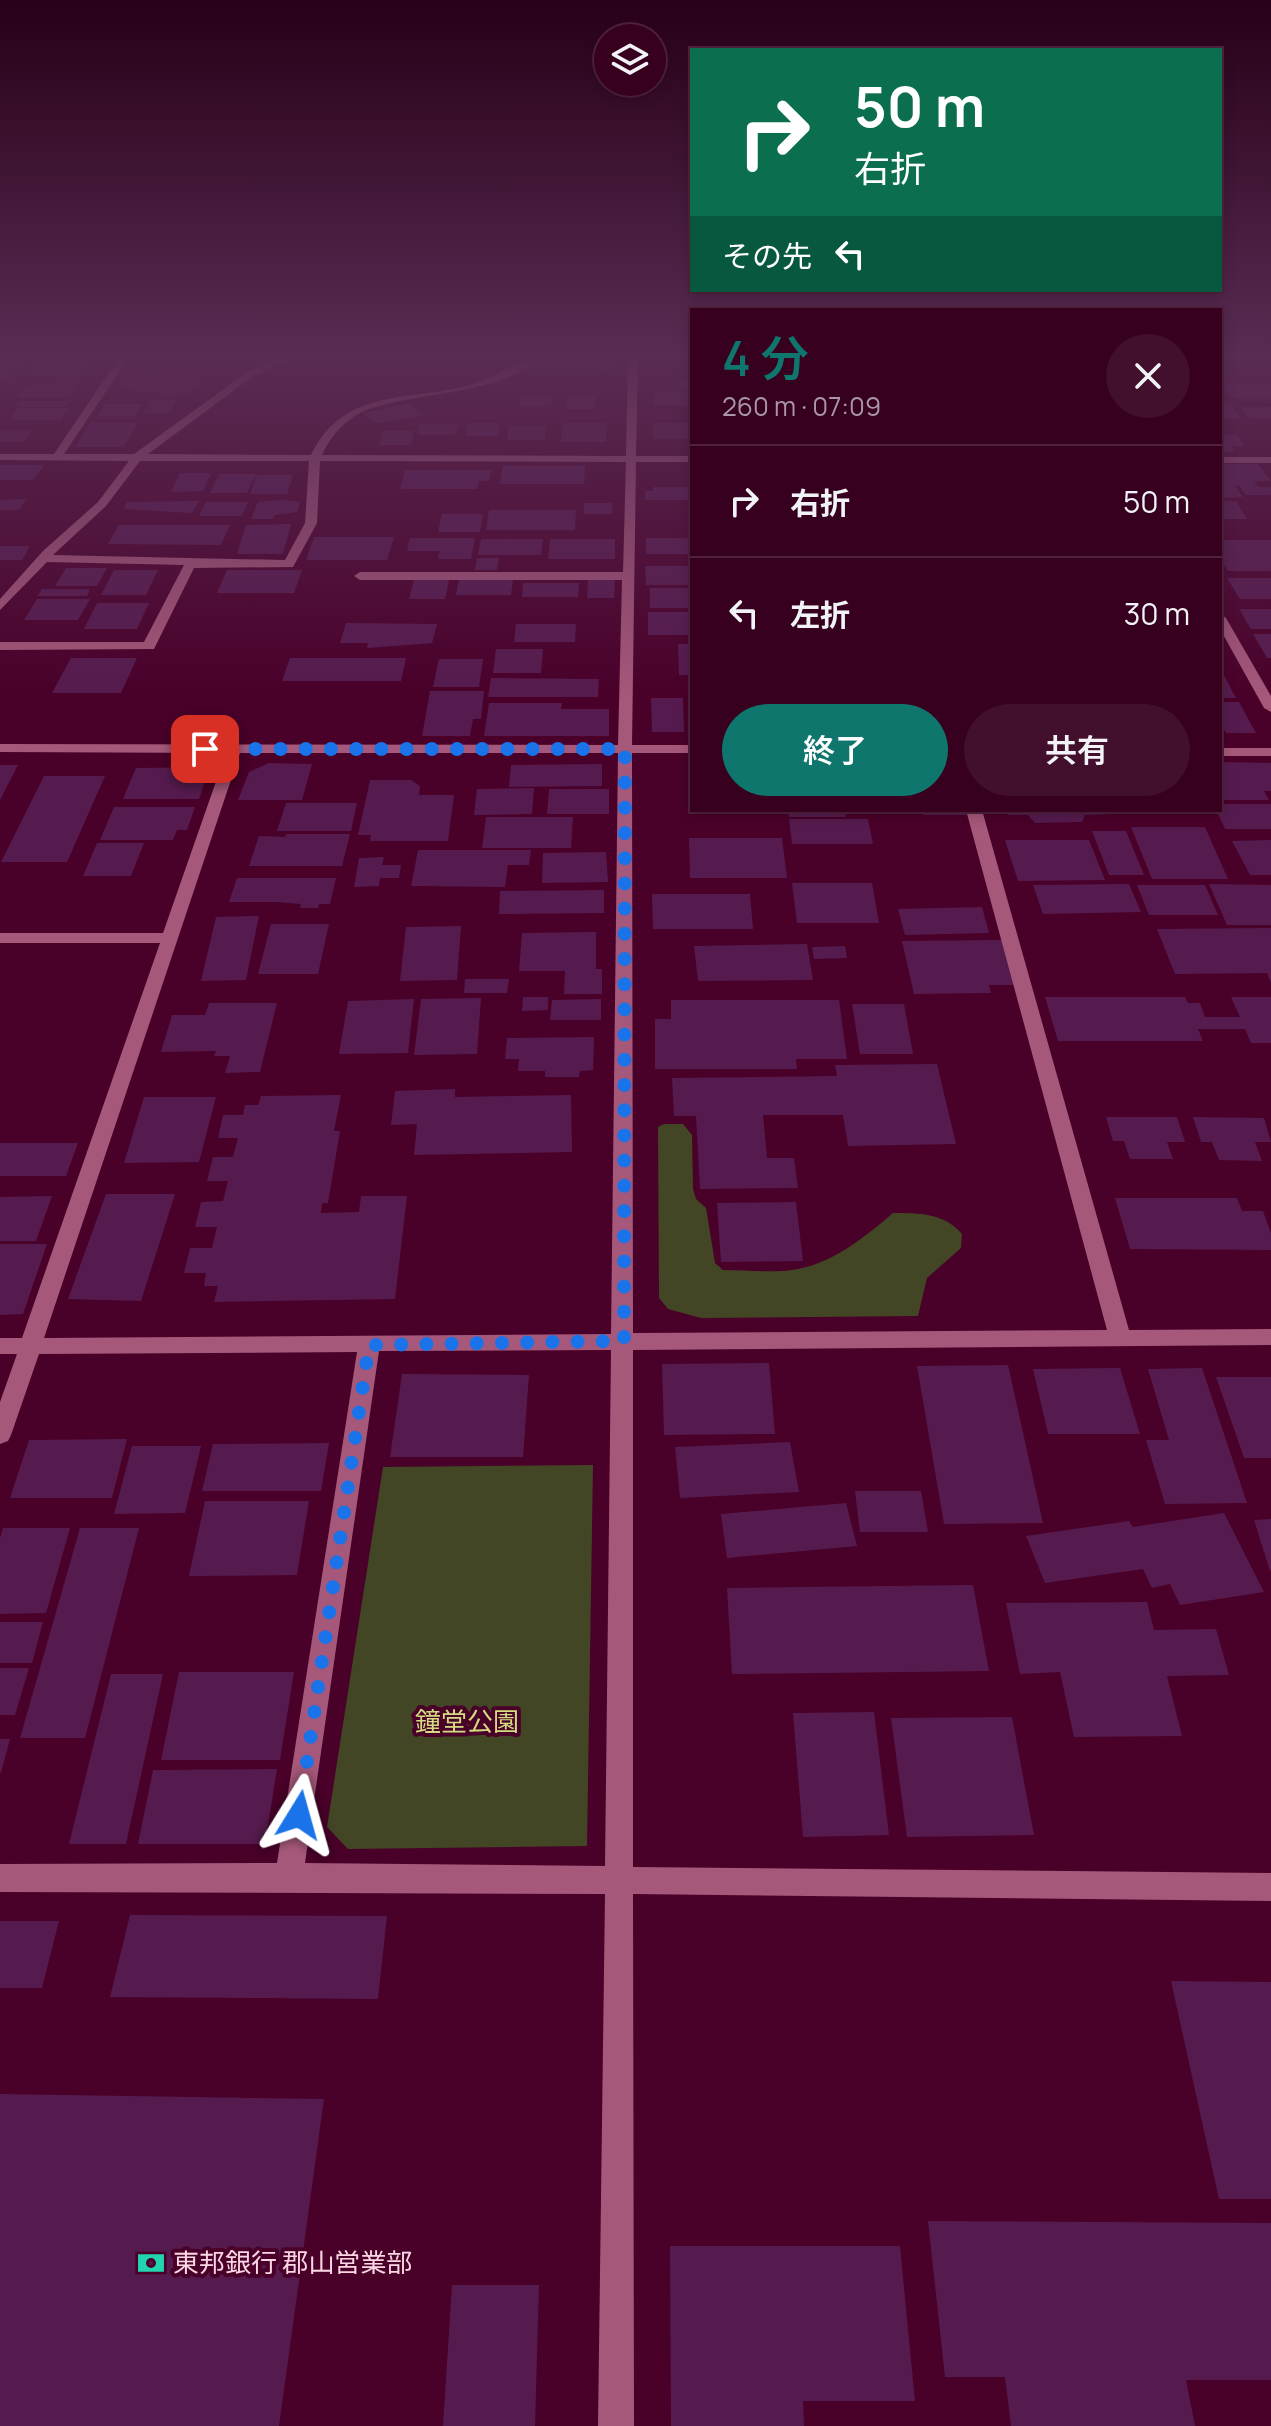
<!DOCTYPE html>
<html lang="ja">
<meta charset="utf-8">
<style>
:root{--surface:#37001f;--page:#420f2c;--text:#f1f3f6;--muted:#aa97a4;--line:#51223d;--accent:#0f766e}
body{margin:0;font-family:Manrope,"Noto Sans JP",sans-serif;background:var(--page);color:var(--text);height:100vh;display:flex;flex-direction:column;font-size:30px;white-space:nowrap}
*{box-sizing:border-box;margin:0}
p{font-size:26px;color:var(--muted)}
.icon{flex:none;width:44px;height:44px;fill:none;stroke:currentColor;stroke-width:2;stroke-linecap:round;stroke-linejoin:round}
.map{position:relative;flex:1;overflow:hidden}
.sheet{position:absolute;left:690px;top:308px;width:532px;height:504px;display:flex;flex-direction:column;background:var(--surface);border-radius:0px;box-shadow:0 4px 12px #0003,0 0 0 2px var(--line)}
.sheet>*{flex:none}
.guide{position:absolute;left:690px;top:48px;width:532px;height:244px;border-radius:0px;box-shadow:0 4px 12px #0003,0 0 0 2px var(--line);background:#0b6e4f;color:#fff;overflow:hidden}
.tools{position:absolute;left:594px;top:24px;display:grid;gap:16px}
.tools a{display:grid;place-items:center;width:72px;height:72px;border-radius:50%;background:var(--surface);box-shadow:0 4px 12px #0003,0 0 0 2px var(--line);font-size:40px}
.pin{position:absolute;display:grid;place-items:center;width:68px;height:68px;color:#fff;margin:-34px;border-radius:16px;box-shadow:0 4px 12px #0006}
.me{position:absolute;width:88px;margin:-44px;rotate:8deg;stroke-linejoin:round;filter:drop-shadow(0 0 6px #0008)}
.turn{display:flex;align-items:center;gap:28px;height:168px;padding:0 32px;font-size:36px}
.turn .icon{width:104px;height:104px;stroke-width:2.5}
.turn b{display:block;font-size:56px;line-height:68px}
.then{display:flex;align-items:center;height:76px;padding:0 32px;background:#0003;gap:16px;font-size:30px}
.round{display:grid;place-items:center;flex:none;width:84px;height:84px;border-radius:42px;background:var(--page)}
.overview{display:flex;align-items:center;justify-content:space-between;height:136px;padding:0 32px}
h1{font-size:48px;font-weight:600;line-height:60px;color:var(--accent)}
.cta{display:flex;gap:16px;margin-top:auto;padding:16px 32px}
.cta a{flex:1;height:92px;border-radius:48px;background:var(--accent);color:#fff;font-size:32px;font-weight:600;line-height:92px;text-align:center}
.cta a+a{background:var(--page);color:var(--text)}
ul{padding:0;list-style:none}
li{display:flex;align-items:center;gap:24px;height:112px;padding:0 32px;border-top:2px solid var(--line)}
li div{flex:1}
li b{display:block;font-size:30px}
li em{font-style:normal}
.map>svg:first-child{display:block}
.green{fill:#424625}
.building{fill:#561b4e}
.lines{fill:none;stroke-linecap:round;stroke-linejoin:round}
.minor{fill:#a6587a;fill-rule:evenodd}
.route{stroke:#1a73e8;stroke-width:14;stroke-dasharray:0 25.2}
.labels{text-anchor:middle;stroke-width:8;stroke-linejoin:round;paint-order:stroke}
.near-park-label{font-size:26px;fill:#d2db80;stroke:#490029}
.near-poi-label{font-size:26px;fill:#fad6e3;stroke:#490029;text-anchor:start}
</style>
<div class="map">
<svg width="1271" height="2426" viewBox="0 0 1271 2426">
<rect width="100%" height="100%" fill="#490029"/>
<!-- green -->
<g class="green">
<path d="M664,1124h19l9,11 1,54 3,10 10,9 9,55 8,7c22,0 47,3 69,0 39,-5 73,-33 101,-57 27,0 51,0 69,21l-1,14 -34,30 -9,38 -217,2 -33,-9 -9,-11 -1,-171z"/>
<polygon points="593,1465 587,1846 348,1849 327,1827 383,1467"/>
</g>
<!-- building -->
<g class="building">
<polygon points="541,359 621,359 621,363 613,364 613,373 527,375 527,365 535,365"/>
<polygon points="0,362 27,362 9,379 0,379"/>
<polygon points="89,365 78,378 19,375 28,366"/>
<polygon points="136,374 170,374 165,382 201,382 187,394 159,395 160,392 119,389 126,379 133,379"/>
<rect x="676" y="379" width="16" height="10"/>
<polygon points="1222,385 1271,385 1271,399 1233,399"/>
<polygon points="26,386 78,386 69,398 17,398"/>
<rect x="654" y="391" width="38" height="14"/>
<polygon points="568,395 596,395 595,409 566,409"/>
<polygon points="521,396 552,396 551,407 519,407"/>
<polygon points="151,400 177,400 170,413 143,413"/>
<polygon points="19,401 70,401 65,407 15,407"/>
<polygon points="1220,402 1230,403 1241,418 1220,418"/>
<polygon points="409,403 424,415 382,423 371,421 363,413"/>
<polygon points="105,404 143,404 135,416 97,416"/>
<polygon points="1241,407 1271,407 1271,418 1249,418"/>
<polygon points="18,408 69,408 61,420 9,420"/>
<polygon points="90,423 138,423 124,447 75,447"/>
<polygon points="468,423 500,423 498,436 465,436"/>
<polygon points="563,423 607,423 606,442 561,442"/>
<rect x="653" y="423" width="39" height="16"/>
<polygon points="420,424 458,424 455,435 417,435"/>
<polygon points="509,426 546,426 545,440 507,440"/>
<polygon points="0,430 32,430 24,442 0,442"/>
<polygon points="383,431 414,431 411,445 379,445"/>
<polygon points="1220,435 1237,435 1245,446 1231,446 1235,452 1220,451"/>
<polygon points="1220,464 1258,464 1271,481 1254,481 1258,487 1271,487 1271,495 1245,495 1240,486 1235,486 1243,497 1220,498 1220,486 1224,486 1220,480"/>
<polygon points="0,465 44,465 33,480 0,480"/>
<polygon points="503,466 585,466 584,484 500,484"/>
<polygon points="405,470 491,470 489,481 479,481 477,489 400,489"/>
<polygon points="180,473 211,473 203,491 171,492"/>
<polygon points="219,474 256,474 247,493 210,493"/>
<polygon points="257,475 293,475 287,494 250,494"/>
<polygon points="653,487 692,487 692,500 645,500 645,491 653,491"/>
<polygon points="26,499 19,510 0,510 0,500"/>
<polygon points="283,500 300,502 297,512 275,515 273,519 251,519 258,502"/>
<polygon points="199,501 192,513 123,509 127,502"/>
<polygon points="1220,501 1236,501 1247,519 1220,519"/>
<polygon points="206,502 248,502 242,516 199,516"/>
<rect x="584" y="503" width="28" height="11"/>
<polygon points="489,510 576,510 575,530 486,530"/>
<polygon points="442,514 483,514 480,532 438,532"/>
<polygon points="291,524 283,554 237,554 246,525"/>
<polygon points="119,525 230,525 221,545 108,544"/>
<polygon points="314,537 394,537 387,560 306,560"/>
<polygon points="410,538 475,538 471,559 438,559 440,551 407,551"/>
<rect x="646" y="538" width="46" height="16"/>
<polygon points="481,539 543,539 541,555 478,555"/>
<polygon points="550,539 615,539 615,559 548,559"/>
<polygon points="1220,540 1271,540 1271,571 1228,571 1220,558"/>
<polygon points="0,546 30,546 22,560 0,560"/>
<polygon points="477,558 499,558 497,570 475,570"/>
<polygon points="645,566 692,566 692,585 646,585"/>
<polygon points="66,568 107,568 97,586 55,586"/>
<polygon points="114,570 158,570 146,595 101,595"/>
<polygon points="227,570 302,570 294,593 217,593"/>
<polygon points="1227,578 1271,578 1271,599 1240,599"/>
<polygon points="414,580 449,580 445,599 409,599"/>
<polygon points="459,580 513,580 511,595 456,595"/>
<polygon points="588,580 615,580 614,598 587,598"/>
<polygon points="523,583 579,583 578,597 522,597"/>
<rect x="650" y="588" width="42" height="20"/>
<polygon points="42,589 90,589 87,596 38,596"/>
<polygon points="37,599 90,599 78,620 24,620"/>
<polygon points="97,603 149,603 137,629 84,629"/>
<polygon points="1239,609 1271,609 1271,629 1251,629"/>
<rect x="648" y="612" width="44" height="23"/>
<polygon points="346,623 437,624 432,643 367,648 368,643 340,643"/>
<polygon points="516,624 576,624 575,642 514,642"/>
<polygon points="1253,634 1271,634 1271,658 1267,658"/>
<polygon points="678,644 692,644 692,675 679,675"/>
<polygon points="496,649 543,649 541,673 493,673"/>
<polygon points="71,658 137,658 121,693 52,693"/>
<polygon points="290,658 406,658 401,681 282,681"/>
<polygon points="439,659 483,659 479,687 433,687"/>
<polygon points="1220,668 1236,698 1220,698"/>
<polygon points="491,678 599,679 598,697 488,697"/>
<polygon points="688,679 692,679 692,722 689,722"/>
<polygon points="430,691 484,691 481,719 473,719 470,736 422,736"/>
<polygon points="651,698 683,698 684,732 652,732"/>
<polygon points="1220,702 1239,702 1256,733 1226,733 1220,722"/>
<polygon points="489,703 562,703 561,709 609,709 609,736 484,736"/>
<polygon points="1220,762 1271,763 1271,791 1264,791 1269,800 1220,800"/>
<polygon points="269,763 312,764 302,800 238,800 249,772"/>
<polygon points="602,764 602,786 509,787 511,765"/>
<polygon points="0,765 18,765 0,800"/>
<polygon points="210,767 199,799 123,799 136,768"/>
<polygon points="44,776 105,776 67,862 1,862"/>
<polygon points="370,780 411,780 420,786 419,795 454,795 448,841 370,841 371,835 358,835"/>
<polygon points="534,788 532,814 474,815 477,789"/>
<polygon points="549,789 609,789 609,814 547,814"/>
<polygon points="286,803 357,803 351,831 277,831"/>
<polygon points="1220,804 1271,804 1271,829 1225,829 1216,810 1220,810"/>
<polygon points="114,807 195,807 187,830 177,830 173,840 100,840"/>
<polygon points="788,810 845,810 846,817 789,817"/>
<polygon points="922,810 966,810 968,815 923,815"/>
<polygon points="1007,810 1111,810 1113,814 1085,815 1082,822 1035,823 1028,815 1008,815"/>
<polygon points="486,817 573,817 571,848 482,848"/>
<polygon points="789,819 868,819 873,844 792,844"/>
<polygon points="1131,827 1205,827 1228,879 1152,879"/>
<polygon points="1092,831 1126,831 1144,875 1109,875"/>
<polygon points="286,834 350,834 342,866 249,866 259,836 285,837"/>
<polygon points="689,838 782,838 787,878 690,878"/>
<polygon points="1005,840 1089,840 1105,880 1018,881"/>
<polygon points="1271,840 1271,875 1250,875 1232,841"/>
<polygon points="97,843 144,843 131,876 83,876"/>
<polygon points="418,850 531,850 529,865 508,865 505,887 411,886"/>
<polygon points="606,852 608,882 542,883 543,853"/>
<polygon points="384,857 382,865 401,865 399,878 380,878 379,886 354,887 359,858"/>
<polygon points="237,878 336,878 330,904 319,904 318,908 300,908 301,904 277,902 229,902"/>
<polygon points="792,883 872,883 879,923 797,923"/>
<polygon points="1129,884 1141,912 1043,914 1033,885"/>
<polygon points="1209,884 1271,885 1271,925 1227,925"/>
<polygon points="1137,885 1205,885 1218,915 1149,915"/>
<polygon points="604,890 604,913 499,914 500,891"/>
<polygon points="652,894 750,894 753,929 653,929"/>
<polygon points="982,907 989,933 905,935 898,909"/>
<polygon points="259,916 246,980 201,981 216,917"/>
<polygon points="271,924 329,924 318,974 258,974"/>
<polygon points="461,926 457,980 400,981 406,927"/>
<polygon points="1271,928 1271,983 1267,973 1175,974 1157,929"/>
<polygon points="596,932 596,969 602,969 602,994 564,994 565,971 519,971 522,933"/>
<polygon points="1002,940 1016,985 989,985 991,993 914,994 902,941"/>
<polygon points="807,944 813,980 698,981 694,946"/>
<polygon points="845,946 847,958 814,959 812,947"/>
<polygon points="465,979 509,979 507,993 464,993"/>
<polygon points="523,997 548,997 548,1010 522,1011"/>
<polygon points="1045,997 1185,997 1188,1003 1200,1003 1205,1017 1240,1017 1231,997 1271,997 1271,1043 1251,1043 1245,1029 1198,1029 1203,1041 1058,1041"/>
<polygon points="481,998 477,1054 414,1055 421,999"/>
<polygon points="414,999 408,1053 339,1054 348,1001"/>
<polygon points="601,999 601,1020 550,1020 552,1000"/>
<polygon points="671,1000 839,1000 847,1059 796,1059 797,1069 655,1069 655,1019 671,1019"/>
<polygon points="209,1003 277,1003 260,1072 225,1073 230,1056 214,1056 216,1051 161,1052 172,1015 205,1015"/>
<polygon points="852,1004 904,1004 913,1054 860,1054"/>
<polygon points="594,1037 593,1070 580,1071 579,1077 545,1077 545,1071 518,1071 519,1059 505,1059 507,1038"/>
<polygon points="937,1064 956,1144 848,1146 843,1115 763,1115 767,1158 794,1158 798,1188 700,1189 696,1116 674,1116 672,1078 837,1076 835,1065"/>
<polygon points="455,1089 455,1097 571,1095 572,1152 414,1155 417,1124 391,1125 395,1091"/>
<polygon points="341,1095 334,1131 340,1131 328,1203 322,1203 321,1213 359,1212 361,1196 407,1196 395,1299 214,1302 218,1286 204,1286 206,1273 184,1273 190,1248 212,1248 217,1227 195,1227 201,1202 223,1201 228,1181 207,1181 213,1157 233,1157 238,1138 218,1138 223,1115 243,1115 245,1105 258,1105 261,1096"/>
<polygon points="144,1097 216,1097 199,1162 124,1163"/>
<polygon points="1106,1117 1177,1117 1185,1142 1167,1142 1173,1159 1130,1159 1124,1141 1113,1141"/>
<polygon points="1193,1117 1264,1118 1271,1142 1255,1142 1262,1161 1219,1160 1212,1142 1201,1142"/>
<polygon points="0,1143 78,1143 66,1176 0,1176"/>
<polygon points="106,1194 175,1194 141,1301 68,1299"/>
<polygon points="52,1196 36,1241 0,1241 0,1197"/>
<polygon points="1115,1198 1237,1198 1242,1211 1263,1211 1271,1233 1271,1250 1130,1249"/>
<polygon points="796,1202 803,1261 721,1262 717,1203"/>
<polygon points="0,1244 47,1244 23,1314 0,1315"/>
<polygon points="769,1363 775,1434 664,1435 662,1364"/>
<polygon points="1008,1365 1043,1523 944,1524 917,1366"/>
<polygon points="1120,1368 1140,1434 1048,1434 1033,1369"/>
<polygon points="1202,1368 1247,1503 1165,1504 1146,1440 1169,1440 1148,1369"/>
<polygon points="402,1374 529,1375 523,1457 390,1457"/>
<polygon points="1216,1377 1271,1377 1271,1458 1244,1458"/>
<polygon points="127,1439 112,1498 10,1498 29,1440"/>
<polygon points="790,1442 799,1492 680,1498 675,1447"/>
<polygon points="329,1443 321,1491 202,1491 213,1444"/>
<polygon points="132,1446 201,1446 185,1513 114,1514"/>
<polygon points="855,1491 921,1491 928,1532 860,1532"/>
<polygon points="205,1501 309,1501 297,1575 189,1576"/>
<polygon points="846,1503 857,1546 727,1558 721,1514"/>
<polygon points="1224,1513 1264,1592 1180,1605 1170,1584 1152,1588 1143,1569 1045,1583 1026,1536 1129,1521 1133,1527"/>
<polygon points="1271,1519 1271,1570 1270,1571 1254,1520"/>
<polygon points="3,1528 70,1528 46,1613 0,1614 0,1538"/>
<polygon points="80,1528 139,1528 85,1738 20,1738"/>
<polygon points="973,1585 989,1671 732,1674 727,1588"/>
<polygon points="1147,1602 1154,1630 1216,1629 1229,1675 1167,1676 1182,1736 1074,1737 1060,1672 1020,1674 1006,1603"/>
<polygon points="0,1622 43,1622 32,1663 0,1663"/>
<polygon points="0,1668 29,1668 15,1715 0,1715"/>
<polygon points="179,1672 294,1672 280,1760 161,1760"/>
<polygon points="111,1674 163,1674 126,1844 69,1844"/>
<polygon points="874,1712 889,1835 803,1837 793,1713"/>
<polygon points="1012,1717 1034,1835 907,1837 891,1718"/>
<polygon points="0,1739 10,1739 1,1773 0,1773"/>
<polygon points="277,1769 265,1844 138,1844 153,1770"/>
<polygon points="130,1915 387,1916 378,1999 110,1997"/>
<polygon points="0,1921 59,1921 42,1988 0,1988"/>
<polygon points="1171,1981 1271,1982 1271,2199 1219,2199"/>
<polygon points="0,2094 324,2099 279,2426 0,2426"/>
<polygon points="928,2221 1271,2223 1271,2380 1186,2380 1195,2426 1011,2426 1005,2377 945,2377"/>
<polygon points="670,2246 900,2246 915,2401 803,2401 804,2426 671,2426"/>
<polygon points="452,2285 539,2285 535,2426 443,2426"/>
</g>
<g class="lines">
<!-- minor -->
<g class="minor">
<path d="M118,359h10l-64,95h70l112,-81 30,-14h13l-37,18 -104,77 163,1c35,-71 103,-52 166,-72 22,-7 39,-24 63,-24 -51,38 -114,31 -171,50 -22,8 -37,25 -47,46l304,1 2,-97h10l-2,97h56v6h-56l-4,283h60v8h-60l1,580 474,-3 -141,-520h16l147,520 142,-1v16l-638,5v517l638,6v28l-638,-7 1,532h-36l7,-532 -605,-2v-28l277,-1 80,-511 -318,2 -28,81 -3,6 -8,3v-42l17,-48h-17v-16h22l138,-395h-160v-10h163l63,-180 -226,-1v-8l618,1 4,-165h-262l-6,-4 6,-4h263l3,-110 -306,-1 -3,62 -24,44 -99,1 -40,81 -154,1v-8h144l40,-77 -137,-3 -47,48v-11l43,-48 55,-49 31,-41 -129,-1v-6h54zM140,461h169l-4,62 -20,37 -232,-5 53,-49zM240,753h378l-7,581 -567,4zM611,1350l-6,516 -300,-3 74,-512z"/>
<rect x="1220" y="457" width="51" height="6"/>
<polygon points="1220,614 1226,618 1271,696 1271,712 1264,708 1220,629"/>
<rect x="1220" y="748" width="51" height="8"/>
</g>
</g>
<!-- sky -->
<linearGradient id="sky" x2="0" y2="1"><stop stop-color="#280017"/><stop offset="0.51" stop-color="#592c54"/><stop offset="1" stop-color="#592c54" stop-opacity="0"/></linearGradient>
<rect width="1271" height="699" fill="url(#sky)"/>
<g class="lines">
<!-- route -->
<polyline class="route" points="205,749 625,749 624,1341 369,1345 299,1815"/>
</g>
<!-- icons -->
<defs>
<g id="bank-bare" transform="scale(2.16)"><path d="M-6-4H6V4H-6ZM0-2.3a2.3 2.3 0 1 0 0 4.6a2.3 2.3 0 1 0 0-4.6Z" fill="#20d5b0" stroke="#490029" stroke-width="2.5" paint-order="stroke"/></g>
</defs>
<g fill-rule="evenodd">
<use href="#bank-bare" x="151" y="2263"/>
</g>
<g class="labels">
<!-- near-park labels -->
<g class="near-park-label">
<text x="467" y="1731">鐘堂公園</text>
</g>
<!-- near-poi labels -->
<g class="near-poi-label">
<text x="173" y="2272">東邦銀行 郡山営業部</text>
</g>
</g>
</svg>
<div class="tools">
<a><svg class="icon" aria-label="layers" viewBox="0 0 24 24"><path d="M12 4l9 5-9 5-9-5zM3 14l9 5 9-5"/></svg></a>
</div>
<div class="pin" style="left:205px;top:749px;background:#d93025"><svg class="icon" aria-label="arrive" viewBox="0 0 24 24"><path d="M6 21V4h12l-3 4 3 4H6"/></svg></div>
<svg class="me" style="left:299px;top:1815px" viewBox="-20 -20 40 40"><path d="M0-17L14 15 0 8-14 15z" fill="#1a73e8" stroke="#fff" stroke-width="4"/></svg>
<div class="guide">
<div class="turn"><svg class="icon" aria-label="right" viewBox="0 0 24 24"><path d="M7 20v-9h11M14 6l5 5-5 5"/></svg><div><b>50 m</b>右折</div></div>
<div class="then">その先<svg class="icon" aria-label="left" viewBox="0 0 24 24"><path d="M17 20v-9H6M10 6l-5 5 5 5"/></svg></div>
</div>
<section class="sheet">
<div class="overview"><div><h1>4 分</h1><p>260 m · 07:09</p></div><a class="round"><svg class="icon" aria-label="close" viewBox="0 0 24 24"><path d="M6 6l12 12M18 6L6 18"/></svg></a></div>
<ul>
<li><svg class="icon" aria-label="right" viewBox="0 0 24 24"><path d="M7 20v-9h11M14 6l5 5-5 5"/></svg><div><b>右折</b></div><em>50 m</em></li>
<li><svg class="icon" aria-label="left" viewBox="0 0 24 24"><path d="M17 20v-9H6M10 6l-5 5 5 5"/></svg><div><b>左折</b></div><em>30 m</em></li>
</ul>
<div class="cta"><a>終了</a><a>共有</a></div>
</section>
</div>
